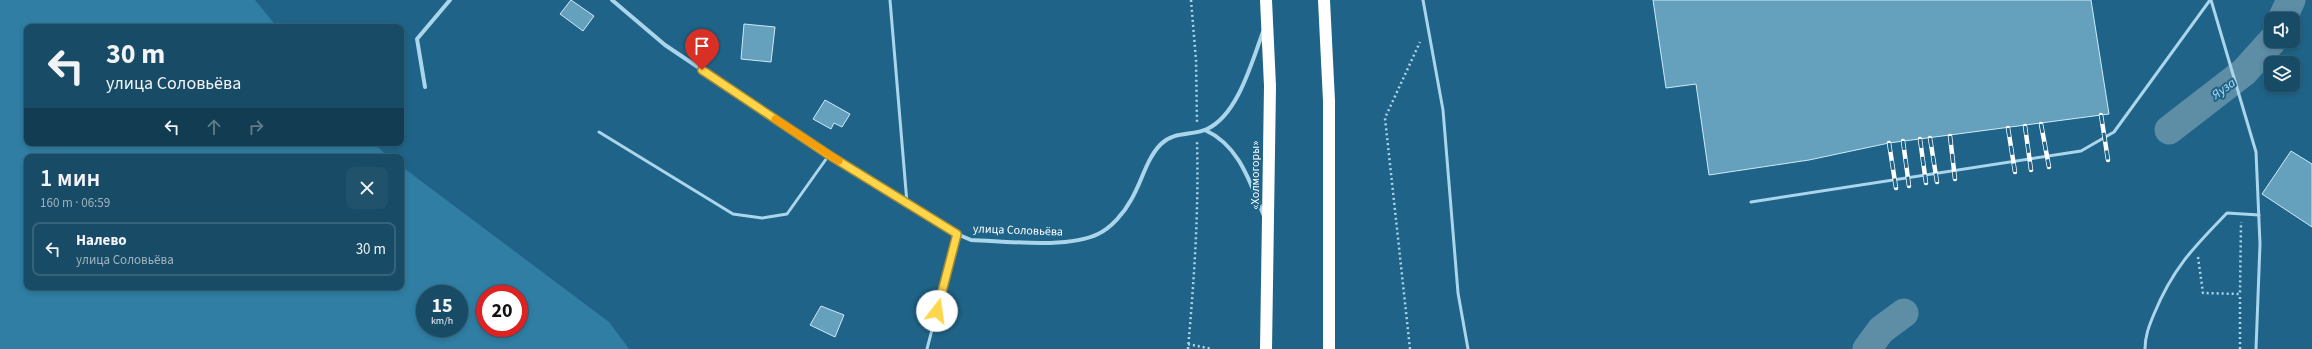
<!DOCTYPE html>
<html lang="ru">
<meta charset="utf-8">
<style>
:root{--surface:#174b66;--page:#20526c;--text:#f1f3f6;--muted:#9eb3bf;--line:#36637a}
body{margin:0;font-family:"Source Sans 3",sans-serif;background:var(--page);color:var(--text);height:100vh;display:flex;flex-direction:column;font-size:15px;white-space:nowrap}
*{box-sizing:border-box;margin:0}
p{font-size:13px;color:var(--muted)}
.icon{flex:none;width:22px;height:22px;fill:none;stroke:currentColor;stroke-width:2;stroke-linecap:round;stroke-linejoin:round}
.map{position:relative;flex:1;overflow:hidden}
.sheet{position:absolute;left:24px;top:154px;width:380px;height:136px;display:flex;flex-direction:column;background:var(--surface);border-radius:8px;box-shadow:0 2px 6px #0003,0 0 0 1px var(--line)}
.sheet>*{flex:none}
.top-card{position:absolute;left:24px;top:24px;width:380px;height:122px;border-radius:8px;box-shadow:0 2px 6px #0003,0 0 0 1px var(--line);background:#174b66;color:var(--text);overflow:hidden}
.controls{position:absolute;left:2264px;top:12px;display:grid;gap:8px}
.controls a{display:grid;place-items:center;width:36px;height:36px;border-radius:8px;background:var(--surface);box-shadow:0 2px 6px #0003,0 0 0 1px var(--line);font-size:20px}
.speed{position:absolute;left:416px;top:285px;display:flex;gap:8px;font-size:20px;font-weight:700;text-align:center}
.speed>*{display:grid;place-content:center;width:52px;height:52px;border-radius:50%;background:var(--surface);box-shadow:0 2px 6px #0003,0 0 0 1px var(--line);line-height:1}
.speed small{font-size:10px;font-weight:400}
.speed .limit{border:6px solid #d22;background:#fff;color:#111}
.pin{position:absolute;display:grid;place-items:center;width:34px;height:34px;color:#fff;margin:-41px -17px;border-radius:50% 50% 50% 0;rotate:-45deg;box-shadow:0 0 4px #0007}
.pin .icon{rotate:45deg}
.me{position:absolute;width:44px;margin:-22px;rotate:15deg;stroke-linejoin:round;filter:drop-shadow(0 0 3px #0008)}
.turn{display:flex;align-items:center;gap:14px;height:84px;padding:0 16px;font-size:18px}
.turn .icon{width:52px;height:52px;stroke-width:2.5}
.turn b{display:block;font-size:28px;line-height:34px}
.lanes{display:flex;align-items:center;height:38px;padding:0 16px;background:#0003;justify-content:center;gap:20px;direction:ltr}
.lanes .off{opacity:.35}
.round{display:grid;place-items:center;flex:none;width:42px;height:42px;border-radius:8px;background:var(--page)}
.headline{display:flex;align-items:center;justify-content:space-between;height:68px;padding:0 16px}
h1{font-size:24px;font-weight:600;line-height:30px}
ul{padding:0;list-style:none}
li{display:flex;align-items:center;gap:12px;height:54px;margin:0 8px 6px;padding:0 8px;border:2px solid var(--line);border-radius:8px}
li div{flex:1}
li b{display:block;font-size:15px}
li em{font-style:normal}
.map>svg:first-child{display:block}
.green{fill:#307ea4;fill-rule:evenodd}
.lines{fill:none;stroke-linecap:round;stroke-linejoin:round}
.river{stroke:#5e8da6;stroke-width:29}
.building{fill:#65a0bc;stroke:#ceeaf8}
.path{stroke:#aad5eb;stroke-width:2.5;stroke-dasharray:2 3;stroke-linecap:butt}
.lane{stroke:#aad5eb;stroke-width:3}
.street{stroke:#aad5eb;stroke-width:4}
.highway{stroke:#fff;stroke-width:12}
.rail-casing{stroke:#fff;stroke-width:4.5}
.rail{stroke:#1f6488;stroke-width:3;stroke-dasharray:9;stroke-linecap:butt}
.route-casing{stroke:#a68a30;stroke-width:10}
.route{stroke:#ffd54a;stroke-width:7}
.slow{stroke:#f59e0b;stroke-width:7}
.labels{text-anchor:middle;stroke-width:4;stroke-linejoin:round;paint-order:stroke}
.street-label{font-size:12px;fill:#fff;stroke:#1f6488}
.water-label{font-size:13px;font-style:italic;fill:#b5def2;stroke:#1f6488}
</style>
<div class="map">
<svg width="2312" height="349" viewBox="0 0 2312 349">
<rect width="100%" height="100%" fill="#1f6488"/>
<!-- green -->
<path class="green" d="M0,0h255l22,27h-250v116h347l14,14h-361v130h374v-121l208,156 20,27h-629zM425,294h34v34h-34zM485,294h34v34h-34z"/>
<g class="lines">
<!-- river -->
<g class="river">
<polyline points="2282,19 2291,0"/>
<polyline points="2169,130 2244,72 2272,41"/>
<polyline points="1867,349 1881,330 1904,313"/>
</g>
</g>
<!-- building -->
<g class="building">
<polygon points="571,0 594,16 583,31 560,14"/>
<polygon points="1653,0 2091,0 2109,114 1889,143 1809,160 1709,175 1696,84 1666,88"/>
<polygon points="744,24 775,27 771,62 741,59"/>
<polygon points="825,100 850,114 842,127 834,123 831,129 813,119"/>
<polygon points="2291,151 2312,164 2312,227 2262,194"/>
<polygon points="821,306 844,315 835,337 810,325"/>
</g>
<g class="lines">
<!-- path -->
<g class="path">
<polyline points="1191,0 1196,60 1197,123"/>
<polyline points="2198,257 2203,293 2240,294 2241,222"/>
<polyline points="1188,344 1212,349"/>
<path d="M1188,349c6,-69 11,-137 9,-207"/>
<polyline points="1410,349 1385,118 1420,42"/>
<polyline points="2240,349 2240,294"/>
</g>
<!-- lane -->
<g class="lane">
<polyline points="890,0 907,203"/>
<polyline points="1423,0 1443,110 1458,293 1468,349"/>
<polyline points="2211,0 2256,152 2260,244 2256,349"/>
<polyline points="599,132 733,214 762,218 787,214 829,155"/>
<polyline points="1751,202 2081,151 2114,132 2210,0"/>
<polyline points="927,349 957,234"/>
<path d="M2145,349c0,-13 4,-23 9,-35 19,-46 39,-66 73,-101l32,2"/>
</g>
<!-- street -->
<g class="street">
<path d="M612,0l53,45 164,110 128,79 14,6c34,1 97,9 127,-6 13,-6 26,-21 33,-34 11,-18 15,-41 30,-56 13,-13 31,-8 46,-15 31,-14 45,-68 56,-97"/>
<polyline points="425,87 417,39 450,0"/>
<path d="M1205,130c35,16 45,53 59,86"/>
</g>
<!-- highway -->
<g class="highway">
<polyline points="1324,0 1329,101 1329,349"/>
<polyline points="1266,349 1270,86 1266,0"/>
</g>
<!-- rail casing -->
<g class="rail-casing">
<g id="rail">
<polyline points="2101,115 2108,160"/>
<polyline points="2041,124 2049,167"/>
<polyline points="2025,126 2031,170"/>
<polyline points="2008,128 2015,172"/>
<polyline points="1950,136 1955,179"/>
<polyline points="1930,138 1937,182"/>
<polyline points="1920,139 1926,183"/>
<polyline points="1903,141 1909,186"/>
<polyline points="1889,143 1896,188"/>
</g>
</g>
<!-- rail -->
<use href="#rail" class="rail"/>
</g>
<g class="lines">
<!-- route casing -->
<g class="route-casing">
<polyline id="route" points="702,70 829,155 957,234 937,311"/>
</g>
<!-- route -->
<use href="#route" class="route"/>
<!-- slow -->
<polyline class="slow" points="775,119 839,161"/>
</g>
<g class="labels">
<!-- street labels -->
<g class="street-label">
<text transform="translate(1255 175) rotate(-90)" y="4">«Холмогоры»</text>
<text transform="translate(1018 230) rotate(2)" y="4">улица Соловьёва</text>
</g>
<!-- water labels -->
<g class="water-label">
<text transform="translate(2223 88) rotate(-37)" y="5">Яуза</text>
</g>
</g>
</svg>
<div class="controls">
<a><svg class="icon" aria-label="sound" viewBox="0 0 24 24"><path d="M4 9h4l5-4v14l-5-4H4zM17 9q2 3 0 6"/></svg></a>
<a><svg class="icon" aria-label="layers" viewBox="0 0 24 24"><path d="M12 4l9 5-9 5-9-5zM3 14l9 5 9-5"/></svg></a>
</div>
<div class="speed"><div>15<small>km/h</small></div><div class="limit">20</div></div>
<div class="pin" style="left:702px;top:70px;background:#d93025"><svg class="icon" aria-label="arrive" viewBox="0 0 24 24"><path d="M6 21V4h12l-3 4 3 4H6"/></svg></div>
<svg class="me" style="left:937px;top:311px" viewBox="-20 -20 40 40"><circle r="19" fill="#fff"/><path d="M0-13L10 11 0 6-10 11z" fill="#ffd54a"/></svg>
<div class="top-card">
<div class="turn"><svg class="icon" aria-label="left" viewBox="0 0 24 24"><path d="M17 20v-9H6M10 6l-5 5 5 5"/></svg><div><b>30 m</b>улица Соловьёва</div></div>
<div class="lanes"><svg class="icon" aria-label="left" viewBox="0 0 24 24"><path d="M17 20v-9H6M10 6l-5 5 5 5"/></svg><svg class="icon off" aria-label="ahead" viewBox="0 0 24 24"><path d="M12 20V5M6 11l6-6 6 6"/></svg><svg class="icon off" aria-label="right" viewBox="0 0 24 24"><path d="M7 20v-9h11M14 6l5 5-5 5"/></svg></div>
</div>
<section class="sheet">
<div class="headline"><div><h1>1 мин</h1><p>160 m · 06:59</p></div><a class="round"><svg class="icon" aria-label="close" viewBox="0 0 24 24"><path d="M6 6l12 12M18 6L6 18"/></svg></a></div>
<ul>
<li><svg class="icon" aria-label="left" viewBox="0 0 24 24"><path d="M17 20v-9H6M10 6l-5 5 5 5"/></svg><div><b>Налево</b><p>улица Соловьёва</p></div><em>30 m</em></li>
</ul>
</section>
</div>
